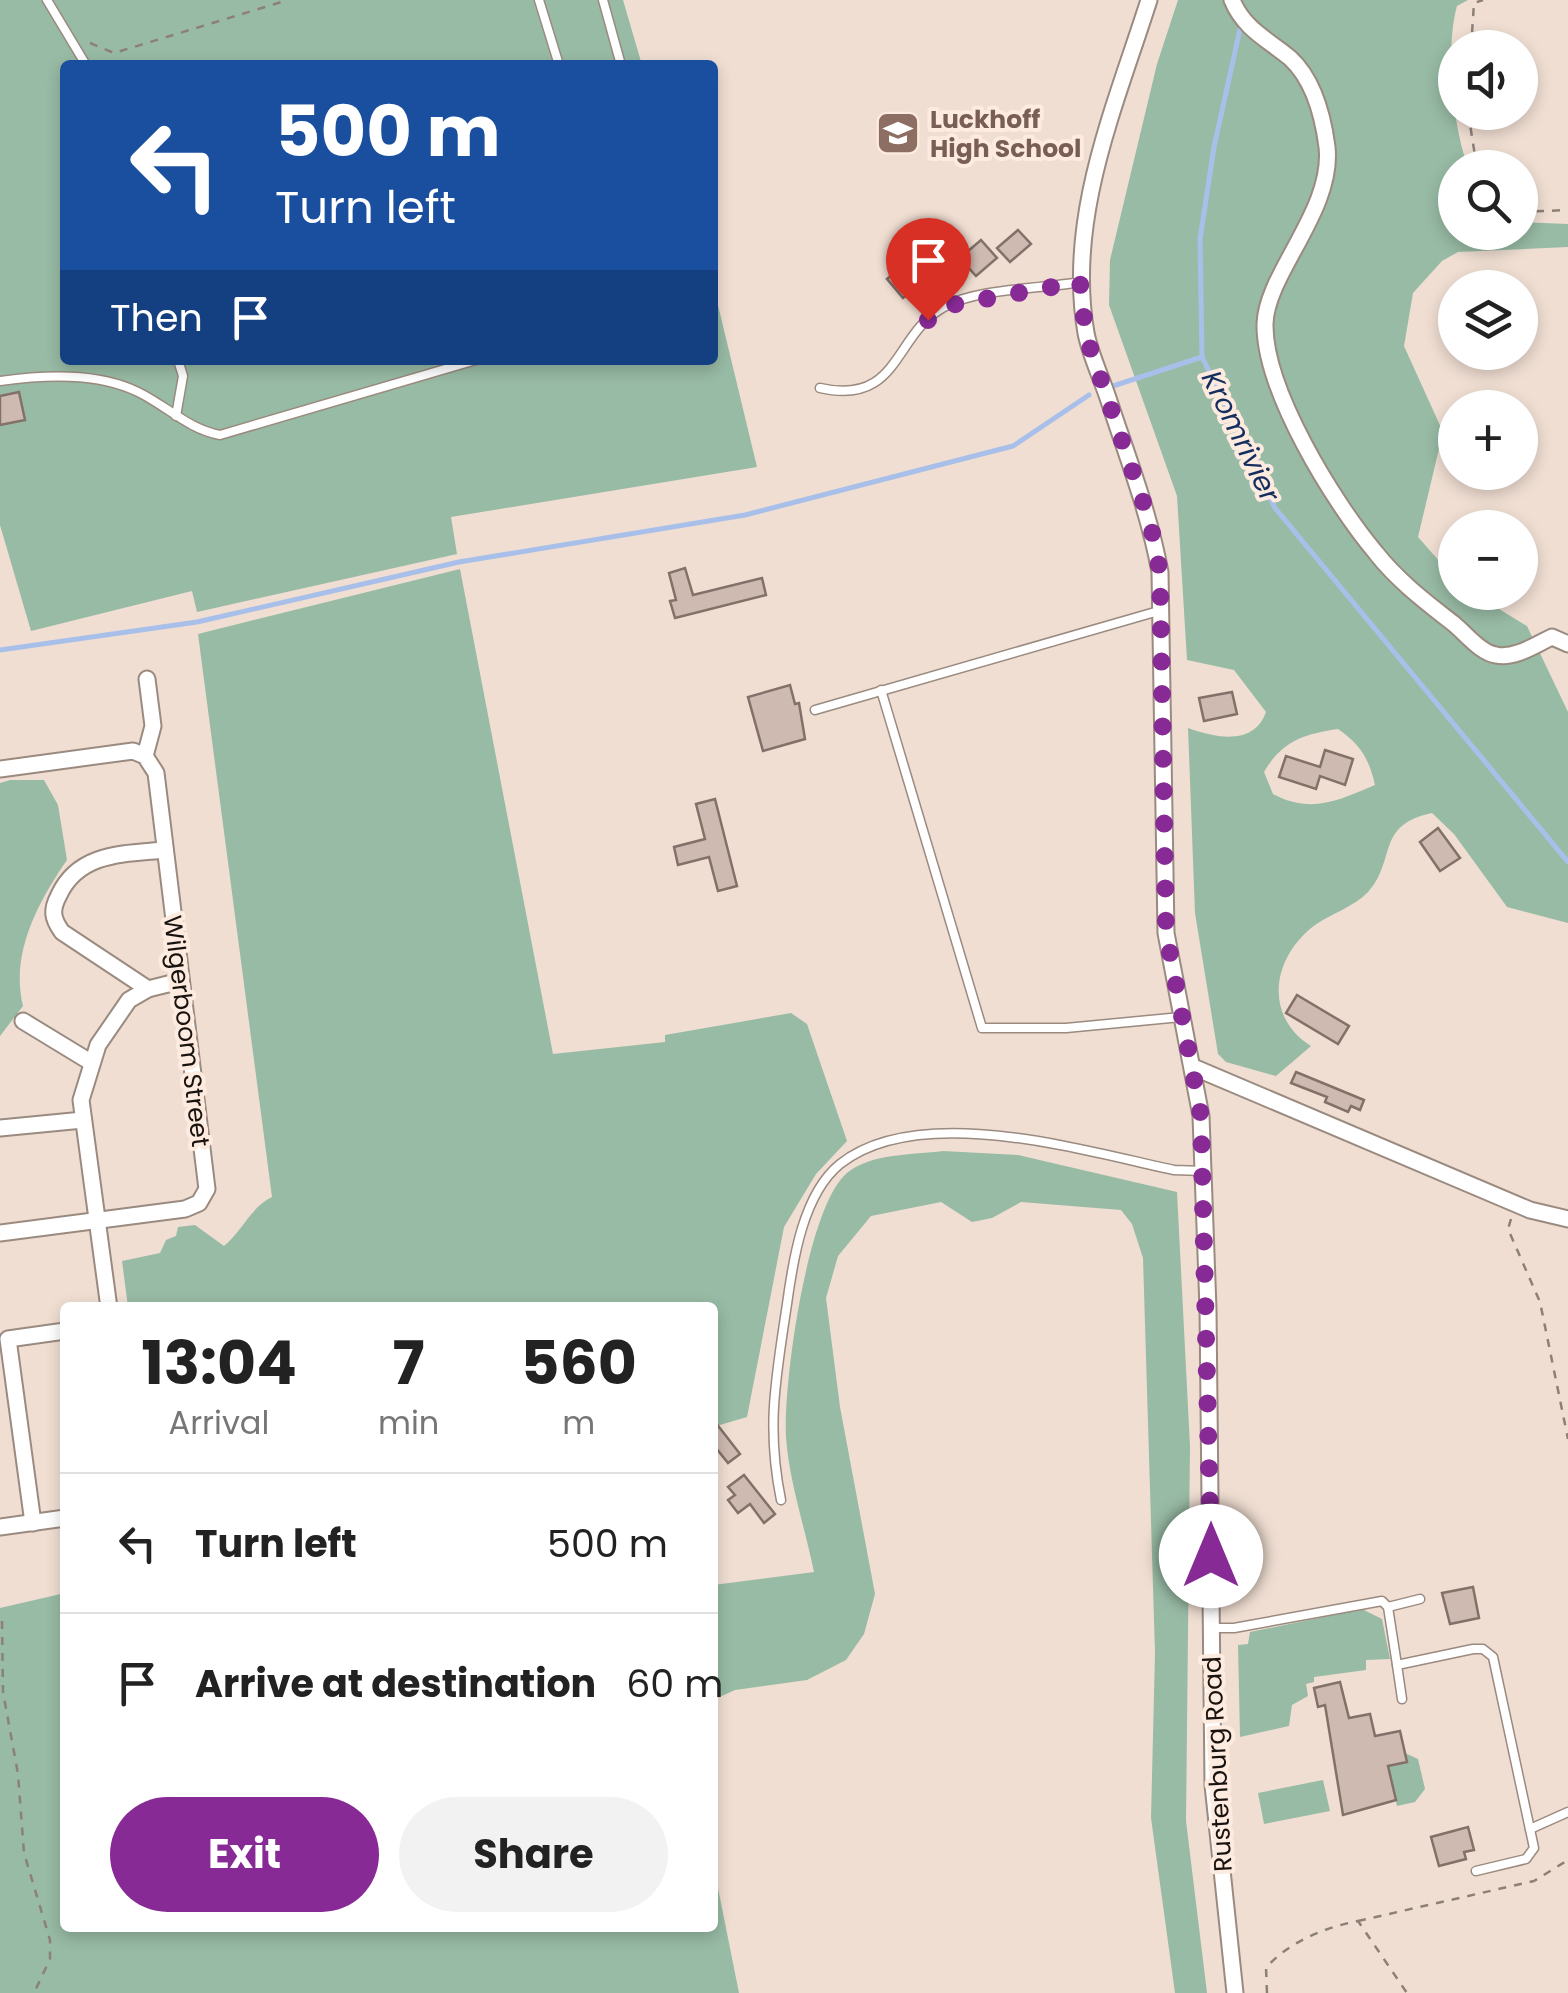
<!DOCTYPE html>
<meta charset="utf-8">
<style>
:root{--surface:#fff;--page:#f2f2f2;--text:#222;--muted:#767676;--line:#e0e0e0;--accent:#872a95}
body{margin:0;font-family:Poppins,sans-serif;background:var(--page);color:var(--text);height:100vh;display:flex;flex-direction:column;font-size:38px;white-space:nowrap}
*{box-sizing:border-box;margin:0}
p{font-size:32px;color:var(--muted)}
.icon{flex:none;width:55px;height:55px;fill:none;stroke:currentColor;stroke-width:2;stroke-linecap:round;stroke-linejoin:round}
.map{position:relative;flex:1;overflow:hidden}
.details{position:absolute;left:60px;top:1302px;width:658px;height:630px;display:flex;flex-direction:column;background:var(--surface);border-radius:10px;box-shadow:0 5px 15px #0003}
.details>*{flex:none}
.guide{position:absolute;left:60px;top:60px;width:658px;height:305px;border-radius:10px;box-shadow:0 5px 15px #0003;background:#1a4fa0;color:#fff;overflow:hidden}
.controls{position:absolute;left:1438px;top:30px;display:grid;gap:20px}
.controls a{display:grid;place-items:center;width:100px;height:100px;border-radius:50%;background:var(--surface);box-shadow:0 5px 15px #0003;font-size:50px}
.pin{position:absolute;display:grid;place-items:center;width:85px;height:85px;color:#fff;margin:-102px -42px;border-radius:50% 50% 50% 0;rotate:-45deg;box-shadow:0 0 10px #0007}
.pin .icon{rotate:45deg}
.me{position:absolute;width:110px;margin:-55px;rotate:0deg;stroke-linejoin:round;filter:drop-shadow(0 0 8px #0008)}
.turn{display:flex;align-items:center;gap:35px;height:210px;padding:0 50px;font-size:45px}
.turn .icon{width:130px;height:130px;stroke-width:2.5}
.turn b{display:block;font-size:70px;line-height:85px}
.then{display:flex;align-items:center;height:95px;padding:0 50px;background:#0003;gap:20px;font-size:38px}
.eta{display:flex;justify-content:space-evenly;align-items:center;height:170px;text-align:center}
.eta b{font-size:60px;font-weight:700;line-height:70px}
.primary-button{display:flex;gap:20px;margin-top:auto;padding:20px 50px}
.primary-button a{flex:1;height:115px;border-radius:60px;background:var(--accent);color:#fff;font-size:40px;font-weight:700;line-height:115px;text-align:center}
.primary-button a+a{background:var(--page);color:var(--text)}
ul{padding:0;list-style:none}
li{display:flex;align-items:center;gap:30px;height:140px;padding:0 50px;border-top:2px solid var(--line)}
li div{flex:1}
li b{display:block;font-size:38px}
li em{font-style:normal}
.map>svg:first-child{display:block}
.green{fill:#98bba5;fill-rule:evenodd}
.lines{fill:none;stroke-linecap:round;stroke-linejoin:round}
.stream{stroke:#a8c0e9;stroke-width:5}
.building{fill:#cebab1;stroke:#837169;stroke-width:2.5}
.lane-casing{stroke:#9a8a7f;stroke-width:11}
.street-casing{stroke:#9a8a7f;stroke-width:19}
.path{stroke:#8c8078;stroke-width:2.5;stroke-dasharray:8 8;stroke-linecap:butt}
.lane{stroke:#fff;stroke-width:8}
.street{stroke:#fff;stroke-width:15}
.route{stroke:#872a95;stroke-width:18;stroke-dasharray:0 32.4}
.labels{text-anchor:middle;stroke-width:8;stroke-linejoin:round;paint-order:stroke}
.education-label{font-size:25px;font-weight:bold;fill:#785e54;stroke:#feebdf;text-anchor:start}
.street-label{font-size:25px;fill:#19130f;stroke:#feebdf}
.water-label{font-size:28px;font-style:italic;fill:#132e5f;stroke:#feebdf}
</style>
<div class="map">
<svg width="1568" height="1993" viewBox="0 0 1568 1993">
<rect width="100%" height="100%" fill="#f0ded2"/>
<!-- green -->
<g class="green">
<polygon points="0,0 623,0 642,65 65,65 65,360 712,360 713,299 717,301 757,467 451,517 457,554 197,612 192,591 31,631 0,525"/>
<path d="M1178,0h290l-11,6c-12,43 -4,121 11,161l-13,1v64h65v-10l48,2v23l-110,5 -16,9 -29,32 -9,53 39,86 -25,105 37,42v13l18,1 54,33 41,86v211l-61,-16 -53,-73 -22,-21c-57,12 -35,47 -64,79 -14,15 -36,21 -53,33 -43,32 -52,91 -4,121l-35,30 -50,-14 -8,-8 -23,-141 -7,-185c28,10 66,18 78,-16l-32,-42 -47,-10 -10,-164 -68,-191 1,-45 47,-196zM1338,729c23,16 31,30 37,56 -38,16 -64,29 -102,9l-9,-22c18,-31 40,-38 74,-43z"/>
<path d="M460,569l93,485 112,-12v-7l126,-22 16,11 40,117 -31,33 -32,53 -37,190 -34,10 -1,-119 -584,-1 -6,-46 38,-8 6,-13 10,-4 2,-9 17,-2 29,21c18,-15 28,-40 48,-49l-74,-563z"/>
<path d="M10,780h34l14,25 9,55c-29,42 -57,94 -44,146l-23,30v-253z"/>
<path d="M943,1151l75,4 159,37 13,254 -4,375 21,172h-32l-24,-175 4,-165 -12,-395 -11,-34 -11,-14 -100,-8 -29,16 -20,4 -31,-20 -70,14 -33,40 -12,42 14,109 35,187 -11,40 -18,26 -39,20 -72,10 -22,10v-115l101,-13c-9,-44 -25,-91 -28,-135 -3,-52 21,-231 61,-264 24,-20 66,-18 96,-22z"/>
<polygon points="65,1593 65,1928 712,1928 713,1863 739,1993 0,1993 0,1608"/>
<polygon points="1362,1609 1382,1619 1390,1659 1366,1660 1366,1670 1314,1677 1314,1682 1306,1684 1308,1696 1292,1705 1289,1726 1240,1737 1238,1645 1248,1644 1250,1632"/>
<polygon points="1405,1753 1418,1759 1425,1789 1415,1802 1397,1806 1388,1766 1406,1762"/>
<polygon points="1323,1780 1330,1811 1264,1824 1258,1793"/>
</g>
<g class="lines">
<!-- stream -->
<g class="stream">
<polyline points="1240,29 1214,147 1200,239 1202,357 1275,508 1568,862"/>
<polyline points="1113,386 1202,357"/>
<polyline points="0,650 197,622 459,562 745,515 1013,446 1089,395"/>
</g>
</g>
<!-- building -->
<g class="building">
<polygon points="1018,230 1031,244 1010,262 997,248"/>
<polygon points="981,240 997,258 976,276 960,258"/>
<polygon points="945,251 960,269 939,287 924,269"/>
<polygon points="908,262 924,280 903,298 887,279"/>
<polygon points="19,392 25,420 0,425 0,396"/>
<polygon points="685,568 693,595 762,578 766,595 675,618 670,601 676,600 669,573"/>
<polygon points="790,685 795,704 799,703 805,739 763,751 748,697"/>
<polygon points="1232,692 1237,714 1204,721 1199,698"/>
<polygon points="1325,750 1353,759 1345,785 1320,776 1316,789 1279,777 1286,756 1320,767"/>
<polygon points="715,799 737,886 718,891 709,857 678,865 674,847 705,839 696,804"/>
<polygon points="1438,828 1460,858 1440,871 1420,842"/>
<polygon points="1297,995 1349,1026 1338,1044 1286,1013"/>
<polygon points="1296,1072 1364,1100 1360,1110 1351,1106 1348,1112 1325,1102 1327,1097 1291,1083"/>
<polygon points="712,1418 740,1454 728,1463 712,1443"/>
<polygon points="744,1475 775,1514 764,1523 750,1504 738,1513 728,1500 735,1495 728,1487"/>
<polygon points="1473,1587 1479,1618 1450,1624 1442,1593"/>
<polygon points="1340,1682 1349,1718 1370,1714 1375,1736 1400,1731 1407,1762 1388,1766 1396,1800 1343,1815 1325,1705 1318,1707 1314,1688"/>
<polygon points="1468,1827 1474,1850 1464,1852 1466,1859 1439,1866 1431,1837"/>
</g>
<g class="lines">
<!-- lane casing -->
<g class="lane-casing">
<g id="lane">
<polyline points="47,0 86,65"/>
<polyline points="539,0 559,65"/>
<polyline points="603,0 621,65"/>
<path d="M0,381c44,-6 97,-9 138,11 29,14 50,37 82,43l256,-75"/>
<path d="M820,388c80,18 73,-53 124,-81 33,-19 98,-18 136,-25"/>
<polyline points="176,416 183,376 178,360"/>
<polyline points="881,690 982,1028 1066,1028 1181,1017"/>
<polyline points="815,710 1162,610"/>
<path d="M781,1500c-15,-74 -5,-122 6,-196 6,-44 16,-110 53,-140 79,-63 245,-13 334,6l29,1"/>
<polyline points="1388,1607 1420,1599"/>
<polyline points="1210,1628 1234,1628 1382,1601 1388,1607 1397,1665 1473,1649 1483,1649 1493,1657 1534,1848 1526,1859 1476,1871"/>
<polyline points="1397,1665 1402,1699"/>
<polyline points="1530,1829 1568,1812"/>
</g>
</g>
<!-- street casing -->
<g class="street-casing">
<g id="street">
<path d="M1149,0c-34,107 -83,218 -63,333 4,21 15,44 22,65 19,58 41,114 52,174l6,361 35,183 7,193 5,476 22,208"/>
<path d="M1232,0c12,29 35,39 58,58 24,22 33,58 37,89 7,63 -61,127 -62,177 -1,66 69,179 111,229 22,28 50,49 78,71 12,10 27,29 42,31 19,4 39,-10 56,-18l16,7"/>
<polyline points="145,756 153,726 147,679"/>
<polyline points="0,769 133,751 145,756 156,773 207,1189 199,1203 185,1209 0,1233"/>
<path d="M148,989l-86,-57c-10,-14 -11,-22 -3,-37 20,-43 65,-41 106,-45"/>
<polyline points="23,1021 92,1063"/>
<polyline points="1193,1067 1530,1210 1568,1219"/>
<polyline points="0,1128 83,1120"/>
<polyline points="109,1308 81,1100 98,1045 129,1000 148,989 180,981"/>
<polyline points="33,1523 8,1339 65,1331"/>
<polyline points="0,1527 65,1518"/>
</g>
</g>
<!-- path -->
<g class="path">
<polyline points="90,43 114,53 288,0"/>
<polyline points="1471,48 1474,3 1483,0"/>
<polyline points="1468,112 1477,168"/>
<polyline points="1520,212 1568,210"/>
<polyline points="1511,1219 1508,1229 1540,1302 1568,1439"/>
<polyline points="2,1621 3,1692 18,1774 24,1853 50,1940 50,1959 34,1993"/>
<polyline points="1358,1921 1534,1881 1568,1860"/>
<path d="M1267,1993l-1,-25c22,-26 60,-41 92,-47l49,72"/>
</g>
<!-- lane -->
<use href="#lane" class="lane"/>
<!-- street -->
<use href="#street" class="street"/>
</g>
<g class="lines">
<!-- route -->
<polyline class="route" points="928,320 945,306 1080,282 1086,336 1150,522 1160,572 1166,932 1201,1116 1211,1556"/>
</g>
<!-- icons -->
<defs>
<g id="school-square" transform="scale(2.25)"><rect x="-9" y="-9" width="18" height="18" rx="4" fill="#8d6e63" stroke="#feebdf"/><path d="M0-5L7-2L0 1L-7-2ZM-4 1L0 2.5L4 1V4Q0 6-4 4Z" fill="#fff"/></g>
</defs>
<g fill-rule="evenodd">
<use href="#school-square" x="898" y="133"/>
</g>
<g class="labels">
<!-- education labels -->
<g class="education-label">
<text x="930" y="128">Luckhoff<tspan x="930" dy="29">High School</tspan></text>
</g>
<!-- street labels -->
<g class="street-label">
<text transform="translate(187 1031) rotate(83)" y="9">Wilgerboom Street</text>
<text transform="translate(1217 1764) rotate(-93)" y="9">Rustenburg Road</text>
</g>
<!-- water labels -->
<g class="water-label">
<text transform="translate(1241 436) rotate(64)" y="10">Kromrivier</text>
</g>
</g>
</svg>
<div class="controls">
<a><svg class="icon" aria-label="sound" viewBox="0 0 24 24"><path d="M4 9h4l5-4v14l-5-4H4zM17 9q2 3 0 6"/></svg></a>
<a><svg class="icon" aria-label="search" viewBox="0 0 24 24"><circle cx="10" cy="10" r="6"/><path d="M15 15l6 6"/></svg></a>
<a><svg class="icon" aria-label="layers" viewBox="0 0 24 24"><path d="M12 4l9 5-9 5-9-5zM3 14l9 5 9-5"/></svg></a>
<a>+</a>
<a>−</a>
</div>
<div class="pin" style="left:928px;top:320px;background:#d93025"><svg class="icon" aria-label="arrive" viewBox="0 0 24 24"><path d="M6 21V4h12l-3 4 3 4H6"/></svg></div>
<svg class="me" style="left:1211px;top:1556px" viewBox="-20 -20 40 40"><circle r="19" fill="#fff"/><path d="M0-13L10 11 0 6-10 11z" fill="#872a95"/></svg>
<div class="guide">
<div class="turn"><svg class="icon" aria-label="left" viewBox="0 0 24 24"><path d="M17 20v-9H6M10 6l-5 5 5 5"/></svg><div><b>500 m</b>Turn left</div></div>
<div class="then">Then<svg class="icon" aria-label="arrive" viewBox="0 0 24 24"><path d="M6 21V4h12l-3 4 3 4H6"/></svg></div>
</div>
<section class="details">
<div class="eta">
<div><b>13:04</b><p>Arrival</p></div>
<div><b>7</b><p>min</p></div>
<div><b>560</b><p>m</p></div>
</div>
<ul>
<li><svg class="icon" aria-label="left" viewBox="0 0 24 24"><path d="M17 20v-9H6M10 6l-5 5 5 5"/></svg><div><b>Turn left</b></div><em>500 m</em></li>
<li><svg class="icon" aria-label="arrive" viewBox="0 0 24 24"><path d="M6 21V4h12l-3 4 3 4H6"/></svg><div><b>Arrive at destination</b></div><em>60 m</em></li>
</ul>
<div class="primary-button"><a>Exit</a><a>Share</a></div>
</section>
</div>
